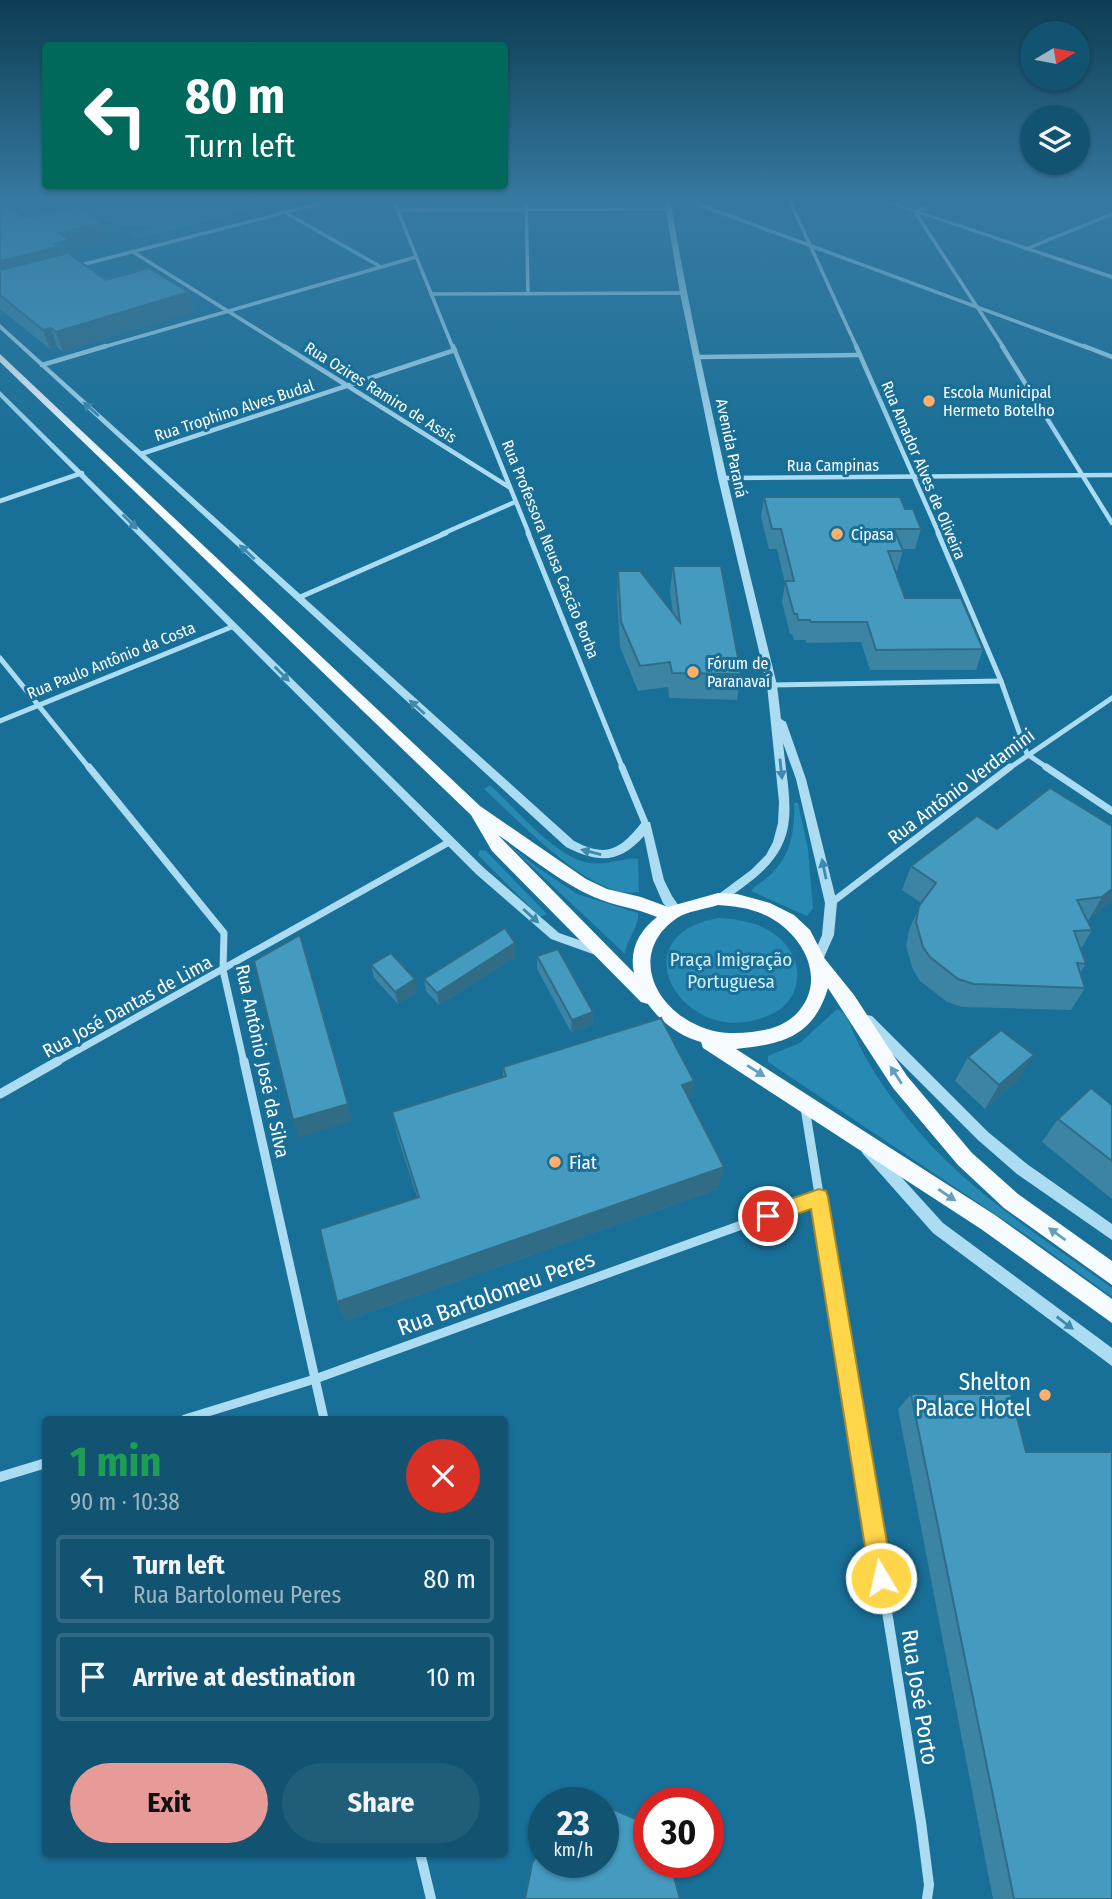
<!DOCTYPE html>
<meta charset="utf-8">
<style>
:root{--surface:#125371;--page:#1f5d79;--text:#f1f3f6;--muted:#9cb6c3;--line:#316984;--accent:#e69b98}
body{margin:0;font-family:"Fira Sans Condensed",sans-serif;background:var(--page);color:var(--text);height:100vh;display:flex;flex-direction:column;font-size:26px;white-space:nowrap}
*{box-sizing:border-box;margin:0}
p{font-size:23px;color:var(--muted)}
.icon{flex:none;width:38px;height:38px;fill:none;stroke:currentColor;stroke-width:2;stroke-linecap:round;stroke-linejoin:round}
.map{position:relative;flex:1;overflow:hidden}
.details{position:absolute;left:42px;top:1416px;width:466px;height:441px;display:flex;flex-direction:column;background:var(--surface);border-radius:7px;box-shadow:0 2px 5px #0004}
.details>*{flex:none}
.top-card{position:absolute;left:42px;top:42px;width:466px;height:147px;border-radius:7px;box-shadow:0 2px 5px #0004;background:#00695c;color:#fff;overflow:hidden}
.needle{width:46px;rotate:80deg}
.buttons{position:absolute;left:1020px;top:21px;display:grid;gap:14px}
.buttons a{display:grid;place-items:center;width:70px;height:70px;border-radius:50%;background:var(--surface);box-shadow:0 2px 5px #0004;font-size:35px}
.speed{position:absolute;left:528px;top:1787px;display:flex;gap:14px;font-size:35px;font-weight:700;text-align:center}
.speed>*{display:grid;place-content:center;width:91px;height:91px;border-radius:50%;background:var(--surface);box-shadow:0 2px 5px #0004;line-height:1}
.speed small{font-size:18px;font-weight:400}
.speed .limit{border:10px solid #d22;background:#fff;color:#111}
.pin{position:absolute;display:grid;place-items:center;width:60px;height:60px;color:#fff;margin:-30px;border:4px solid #fff;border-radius:50%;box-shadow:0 2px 7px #0007}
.me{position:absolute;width:77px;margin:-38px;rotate:351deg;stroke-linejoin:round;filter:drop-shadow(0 0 5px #0008)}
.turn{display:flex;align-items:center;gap:24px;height:147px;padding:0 28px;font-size:32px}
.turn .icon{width:91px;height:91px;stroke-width:2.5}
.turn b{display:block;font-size:49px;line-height:60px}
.round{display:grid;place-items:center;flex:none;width:74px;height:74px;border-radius:37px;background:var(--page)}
.overview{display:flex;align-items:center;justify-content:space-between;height:119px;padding:0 28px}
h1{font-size:42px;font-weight:700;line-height:52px;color:#1e9e55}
.action{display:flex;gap:14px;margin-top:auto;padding:14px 28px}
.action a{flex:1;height:80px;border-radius:42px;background:var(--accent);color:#111;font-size:28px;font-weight:700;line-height:80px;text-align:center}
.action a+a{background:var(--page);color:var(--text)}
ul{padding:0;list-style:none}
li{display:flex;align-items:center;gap:21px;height:88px;margin:0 14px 10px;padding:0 14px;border:4px solid var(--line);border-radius:7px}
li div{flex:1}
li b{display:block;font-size:26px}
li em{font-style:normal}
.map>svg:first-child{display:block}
.green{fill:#2889b3}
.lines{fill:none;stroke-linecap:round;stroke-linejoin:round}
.minor-far5{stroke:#abdcf1;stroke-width:3.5}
.minor-far4{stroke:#abdcf1;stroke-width:4.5}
.minor-far3{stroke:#abdcf1;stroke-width:5}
.minor-far2{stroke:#abdcf1;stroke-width:7}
.minor-far1{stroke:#abdcf1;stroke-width:9}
.minor{stroke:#abdcf1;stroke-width:10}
.tertiary{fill:#abdcf1;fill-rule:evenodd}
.primary{fill:#f5fbff;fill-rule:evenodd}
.wall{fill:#3b84a4}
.shaded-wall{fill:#306c86}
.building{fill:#459abf;stroke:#306c86;stroke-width:2}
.oneway{fill:#3d8aae}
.oneway2{fill:#65a0bb}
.route{fill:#ffd54a;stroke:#a68a30;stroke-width:2}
.poi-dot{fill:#ffaf6b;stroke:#186f97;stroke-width:2.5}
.labels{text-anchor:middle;stroke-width:6;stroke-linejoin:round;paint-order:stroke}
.far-street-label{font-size:16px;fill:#fff;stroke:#186f97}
.far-poi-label{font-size:16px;fill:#fff;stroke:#186f97;text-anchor:start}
.street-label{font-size:19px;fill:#fff;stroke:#186f97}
.park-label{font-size:19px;fill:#d2effc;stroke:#186f97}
.poi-label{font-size:19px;fill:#fff;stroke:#186f97;text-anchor:start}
.near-street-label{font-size:23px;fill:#fff;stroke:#186f97}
.near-poi-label{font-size:23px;fill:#fff;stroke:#186f97;text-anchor:end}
</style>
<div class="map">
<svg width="1112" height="1899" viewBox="0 0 1112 1899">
<rect width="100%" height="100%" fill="#186f97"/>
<!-- green -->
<g class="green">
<path d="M88,199h206l-155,39 -8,-4 22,-7c-22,0 -51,0 -66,-19z"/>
<path d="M490,785c25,23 67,74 100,78 16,3 38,-7 48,-4l1,33c-46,10 -123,-74 -155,-103z"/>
<path d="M794,803h4l10,46 5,59 -6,8 -56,-25c4,-6 12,-9 17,-14 23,-20 27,-46 26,-74z"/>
<path d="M505,841l29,24 43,29 61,19c2,13 -12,27 -13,41z"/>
<polygon points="480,850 486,851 547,914 540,917 478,855"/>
<path d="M718,918c30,1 63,10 76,40 6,15 4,32 -7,45 -8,9 -20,14 -32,17 -75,21 -136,-84 -37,-102z"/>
<path d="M837,1009c10,4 13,16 17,25 13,30 32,57 52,82 55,71 134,120 206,172v9l-80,-58 -264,-177v-6l32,-13z"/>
</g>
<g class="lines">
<!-- minor-far5 -->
<g class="minor-far5">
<polyline points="393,199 453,348"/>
<polyline points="526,199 528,294"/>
<polyline points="684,199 1088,348"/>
<polyline points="789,199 857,348"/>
<polyline points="926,207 915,212 1004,348"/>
<polyline points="397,210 669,209"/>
<polyline points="286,213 381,267"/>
<polyline points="1026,249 1112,214"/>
<polyline points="133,252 287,348"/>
<polyline points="77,266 338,199"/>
<polyline points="431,294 683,293"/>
<polyline points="100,348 416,257"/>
</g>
<!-- minor-far4 -->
<g class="minor-far4">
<polyline points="284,346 509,487"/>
<polyline points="453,346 529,534"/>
<polyline points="856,346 939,534"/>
<polyline points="1002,346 1112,523"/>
<polyline points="1084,346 1112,357"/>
<polyline points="697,357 860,355"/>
<polyline points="42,365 106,346"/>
<polyline points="141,454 455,350"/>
<polyline points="722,478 1112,475"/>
<polyline points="0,501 82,473"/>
<polyline points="442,534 515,502"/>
</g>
<!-- minor-far3 -->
<g class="minor-far3">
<polyline points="528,533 623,769"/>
<polyline points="938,533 1001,681 1027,754 1049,769"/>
<polyline points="298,598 446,533"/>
<polyline points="0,658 90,769"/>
<polyline points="772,685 1001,681"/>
<polyline points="0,721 234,626"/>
<polyline points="1008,769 1112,698"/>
</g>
<!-- minor-far2 -->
<g class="minor-far2">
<polyline points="89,767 224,933 223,970 244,1063"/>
<polyline points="622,767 646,825"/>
<polyline points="1046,767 1112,811"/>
<polyline points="831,903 1010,767"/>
<polyline points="55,1063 451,841"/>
</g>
<!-- minor-far1 -->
<g class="minor-far1">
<polyline points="244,1061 324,1419"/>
<polyline points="0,1094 58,1061"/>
<polyline points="805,1108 858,1434"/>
<polyline points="185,1419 315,1379 819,1197"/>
</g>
<!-- minor -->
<g class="minor">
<polyline points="858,1432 921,1822 929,1885 927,1899"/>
<polyline points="0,1477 46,1463"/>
<polyline points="420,1853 431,1899"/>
</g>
<!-- tertiary -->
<g class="tertiary">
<path d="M664,199h6c28,164 67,325 107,486l4,34 5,3 20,57 31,124 -3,32 -12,27h-8l-2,-3 10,-24 3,-32 -29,-124 -13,-36c7,67 21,101 -41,145 -9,6 -18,16 -28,14l-2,-3 39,-29 15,-15 7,-13 5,-19 1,-21 -12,-117 -49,-207 -38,-185z"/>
<polygon points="875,199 883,199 1112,275 1112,279"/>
<path d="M0,324l574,517c33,17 46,9 68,-19h8l14,58 8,16 9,13 -2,3h-8l-8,-9 -10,-23 -9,-44c-25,28 -46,27 -78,11l-566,-518z"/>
<polygon points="0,391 484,868 559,933 605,949 607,952 605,955 601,957 551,939 476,874 0,397"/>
<polygon points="867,1015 872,1016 988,1132 1027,1164 1112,1224 1112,1240 1017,1174 978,1140 862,1024 861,1020 862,1016"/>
<polygon points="868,1144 873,1146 943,1223 1112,1348 1112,1366 933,1233 863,1154 861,1150 863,1146"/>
</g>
<!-- primary -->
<path class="primary" d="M0,354l480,452 106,73 21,10 34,8 27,10 50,-14 19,1 33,9 24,12 16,15 15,29 29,36 53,81 65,77 46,41 94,67v24l-108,-77 -46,-43 -65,-77 -65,-100c-15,49 -45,56 -92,61l259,166 117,84v24l-131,-94 -278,-181 -2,-6c-22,-6 -40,-20 -53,-38l-7,-2 -149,-151 -21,-36 -471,-453zM498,835c31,21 62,47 96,62 20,9 42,11 63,20 -18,14 -28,33 -23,56zM718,905c16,1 32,3 47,10 35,16 63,61 34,96 -12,14 -29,19 -47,21 -18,2 -36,2 -53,-6 -47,-20 -70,-75 -22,-108 11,-7 29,-9 41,-13z"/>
</g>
<!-- wall -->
<g class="wall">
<polygon points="0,204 26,218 104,223 109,240 72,250 75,258 106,280 194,311 63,352 57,347 50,349 0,309"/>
<polygon points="764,497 905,509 921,529 915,549 902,549 903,551 897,571 895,571 905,598 983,649 976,670 870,670 861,642 806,643 806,640 794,640 792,634 790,634 782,602 785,583 777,549 769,549 761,517"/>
<polygon points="673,566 741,674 737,700 669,698 668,687 638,691 620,647 617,596 618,571 673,614 670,591"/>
<polygon points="1112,826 1112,900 1087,921 1092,930 1081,949 1086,964 1080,973 1085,988 1071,1010 962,1007 947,1002 920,981 913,970 906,946 909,930 921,903 902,890 911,866 997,829"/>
<polygon points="537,956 593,1012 592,1025 571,1032 537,969"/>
<polygon points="515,957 439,1005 426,991 424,979"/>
<polygon points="371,965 417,992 398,1004 374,978"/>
<polygon points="968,1057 1019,1079 985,1109 955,1081"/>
<polygon points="503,1067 694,1081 690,1102 718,1189 345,1321 337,1302 417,1197 397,1135 392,1112 503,1077"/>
<polygon points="1112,1105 1112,1199 1042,1142 1058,1119"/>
<polygon points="911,1394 1026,1452 1112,1899 993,1899 898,1409"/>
</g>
<!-- shaded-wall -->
<g class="shaded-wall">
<polygon points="104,223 109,240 72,250 75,258 0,282 0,261 54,244 59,233"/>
<polygon points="189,292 194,311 63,352 56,332"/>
<polygon points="51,328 57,347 50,349 43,330"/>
<polygon points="1112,889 1112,900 1088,921 1102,897"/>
<polygon points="300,935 353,1121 299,1138 293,1120"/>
<polygon points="515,943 515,957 439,1005 437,993"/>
<polygon points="415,979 417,992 398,1004 395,992"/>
<polygon points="593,1012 592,1025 571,1032 572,1020"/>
<polygon points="1034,1055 1019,1079 985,1109 999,1085"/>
<polygon points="694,1081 690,1105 682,1085"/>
<polygon points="724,1167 718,1189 345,1321 337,1302"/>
</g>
<!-- building -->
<g class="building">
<polygon points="0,204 4,204 26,218 77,206 104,223 59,233 69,240 54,244 58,247 0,261"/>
<polygon points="68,253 106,280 149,268 189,292 56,332 51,328 43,330 0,295 0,270"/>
<polygon points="764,497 900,497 905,509 913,509 921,529 894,529 903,551 888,551 905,598 961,598 983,649 876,650 867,622 811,622 810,620 798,620 797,614 794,614 785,581 794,581 781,529 772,529"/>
<polygon points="673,566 721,566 741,674 672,673 670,662 640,666 621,622 618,571 640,571 680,622"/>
<polygon points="1050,788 1112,826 1112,889 1102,897 1077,900 1092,930 1074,931 1086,964 1077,963 1085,988 974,984 958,979 930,957 923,947 916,922 919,906 936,883 911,866 977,816 997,829"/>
<polygon points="505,928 515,943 437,993 424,979"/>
<polygon points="300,935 348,1104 293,1120 254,961"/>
<polygon points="558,949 593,1012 572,1020 537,956"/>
<polygon points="391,953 415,979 395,992 371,965"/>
<polygon points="661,1018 694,1081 682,1085 724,1167 337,1302 320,1229 419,1197 392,1112 506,1076 503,1067"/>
<polygon points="1001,1030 1034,1055 999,1085 968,1057"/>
<polygon points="1091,1088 1112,1105 1112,1161 1058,1119"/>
<polygon points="911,1394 1011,1394 1026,1452 1112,1452 1112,1899 1014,1899"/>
<polygon points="604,1809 612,1809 636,1819 649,1831 649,1862 670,1862 680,1899 525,1899 532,1864 544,1840 544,1862 604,1862"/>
</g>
<!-- one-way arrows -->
<defs><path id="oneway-solid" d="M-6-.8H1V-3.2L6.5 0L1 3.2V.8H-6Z" transform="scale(1.75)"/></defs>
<g class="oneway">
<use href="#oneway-solid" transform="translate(91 409) rotate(-138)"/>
<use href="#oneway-solid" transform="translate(130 522) rotate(45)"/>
<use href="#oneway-solid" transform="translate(247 552) rotate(-137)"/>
<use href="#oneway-solid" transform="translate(282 674) rotate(45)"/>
<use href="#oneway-solid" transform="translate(417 707) rotate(-138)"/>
<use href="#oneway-solid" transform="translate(781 769) rotate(84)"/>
<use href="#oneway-solid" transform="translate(591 852) rotate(-166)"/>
<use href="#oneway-solid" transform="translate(824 869) rotate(-102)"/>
<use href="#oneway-solid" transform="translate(531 916) rotate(42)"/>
<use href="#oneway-solid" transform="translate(1065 1323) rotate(37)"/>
</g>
<g class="oneway2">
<use href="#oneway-solid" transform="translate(756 1071) rotate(32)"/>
<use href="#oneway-solid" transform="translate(896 1075) rotate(-123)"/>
<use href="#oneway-solid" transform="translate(947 1195) rotate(34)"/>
<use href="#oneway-solid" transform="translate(1057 1234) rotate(-144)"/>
</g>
<!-- sky -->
<linearGradient id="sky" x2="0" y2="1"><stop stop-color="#0d3d53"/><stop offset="0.43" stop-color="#377aa1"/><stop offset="1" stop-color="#377aa1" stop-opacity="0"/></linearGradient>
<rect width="1112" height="465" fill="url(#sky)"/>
<!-- route -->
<polygon class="route" points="819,1189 826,1191 828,1197 893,1578 890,1586 881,1589 873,1586 870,1578 811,1209 768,1224 762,1222 759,1216 762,1209"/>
<!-- markers -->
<g class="poi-dot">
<circle cx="929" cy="401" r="7"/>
<circle cx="837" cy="534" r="7"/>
<circle cx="693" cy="672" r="7"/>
<circle cx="555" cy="1162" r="7"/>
<circle cx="1045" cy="1395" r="7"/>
</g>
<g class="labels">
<!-- far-street labels -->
<g class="far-street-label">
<text transform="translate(381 392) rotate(32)" y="6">Rua Ozires Ramiro de Assis</text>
<text transform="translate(234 410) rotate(-18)" y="6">Rua Trophino Alves Budal</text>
<text transform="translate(732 448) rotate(78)" y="6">Avenida Paraná</text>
<text x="833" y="471">Rua Campinas</text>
<text transform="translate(924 470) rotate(67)" y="6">Rua Amador Alves de Oliveira</text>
<text transform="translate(551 549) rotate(68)" y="6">Rua Professora Neusa Cascão Borba</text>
<text transform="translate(111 660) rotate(-22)" y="6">Rua Paulo Antônio da Costa</text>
</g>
<!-- far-poi labels -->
<g class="far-poi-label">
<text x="943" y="398">Escola Municipal<tspan x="943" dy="18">Hermeto Botelho</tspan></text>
<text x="851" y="540">Cipasa</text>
<text x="707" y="669">Fórum de<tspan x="707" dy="18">Paranavaí</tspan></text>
</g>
<!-- street labels -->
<g class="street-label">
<text transform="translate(961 786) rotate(-37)" y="7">Rua Antônio Verdamini</text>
<text transform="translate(127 1006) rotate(-29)" y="7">Rua José Dantas de Lima</text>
<text transform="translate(263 1061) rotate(78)" y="7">Rua Antônio José da Silva</text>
</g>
<!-- park labels -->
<g class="park-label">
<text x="731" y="966">Praça Imigração<tspan x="731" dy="22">Portuguesa</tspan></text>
</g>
<!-- poi labels -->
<g class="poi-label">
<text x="569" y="1169">Fiat</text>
</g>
<!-- near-street labels -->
<g class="near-street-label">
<text transform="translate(496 1293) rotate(-20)" y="8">Rua Bartolomeu Peres</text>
<text transform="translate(920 1697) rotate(81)" y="8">Rua José Porto</text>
</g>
<!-- near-poi labels -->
<g class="near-poi-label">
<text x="1031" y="1390">Shelton<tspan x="1031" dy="26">Palace Hotel</tspan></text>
</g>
</g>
</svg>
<div class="buttons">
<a><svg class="needle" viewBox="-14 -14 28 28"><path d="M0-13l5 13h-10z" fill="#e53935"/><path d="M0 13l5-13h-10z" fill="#9cb6c3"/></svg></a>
<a><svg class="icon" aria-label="layers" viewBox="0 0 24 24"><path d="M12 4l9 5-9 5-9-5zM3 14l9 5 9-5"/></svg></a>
</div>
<div class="speed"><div>23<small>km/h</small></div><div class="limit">30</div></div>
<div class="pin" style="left:768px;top:1216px;background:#d93025"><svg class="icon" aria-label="arrive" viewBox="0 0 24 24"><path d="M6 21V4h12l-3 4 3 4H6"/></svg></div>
<svg class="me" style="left:881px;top:1578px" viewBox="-20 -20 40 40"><circle r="17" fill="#ffd54a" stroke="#fff" stroke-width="3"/><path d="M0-11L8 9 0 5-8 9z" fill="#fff"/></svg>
<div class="top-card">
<div class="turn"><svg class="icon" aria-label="left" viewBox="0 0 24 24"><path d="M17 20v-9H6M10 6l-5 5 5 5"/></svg><div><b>80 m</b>Turn left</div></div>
</div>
<section class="details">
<div class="overview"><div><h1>1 min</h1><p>90 m · 10:38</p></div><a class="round" style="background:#d93025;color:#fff"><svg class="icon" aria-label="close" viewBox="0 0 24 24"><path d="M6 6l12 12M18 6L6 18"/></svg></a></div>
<ul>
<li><svg class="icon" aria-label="left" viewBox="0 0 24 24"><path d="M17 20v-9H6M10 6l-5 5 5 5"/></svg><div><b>Turn left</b><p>Rua Bartolomeu Peres</p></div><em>80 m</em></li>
<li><svg class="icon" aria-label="arrive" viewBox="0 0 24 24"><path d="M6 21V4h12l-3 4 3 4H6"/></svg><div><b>Arrive at destination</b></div><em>10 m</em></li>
</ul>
<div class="action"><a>Exit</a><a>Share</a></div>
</section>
</div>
